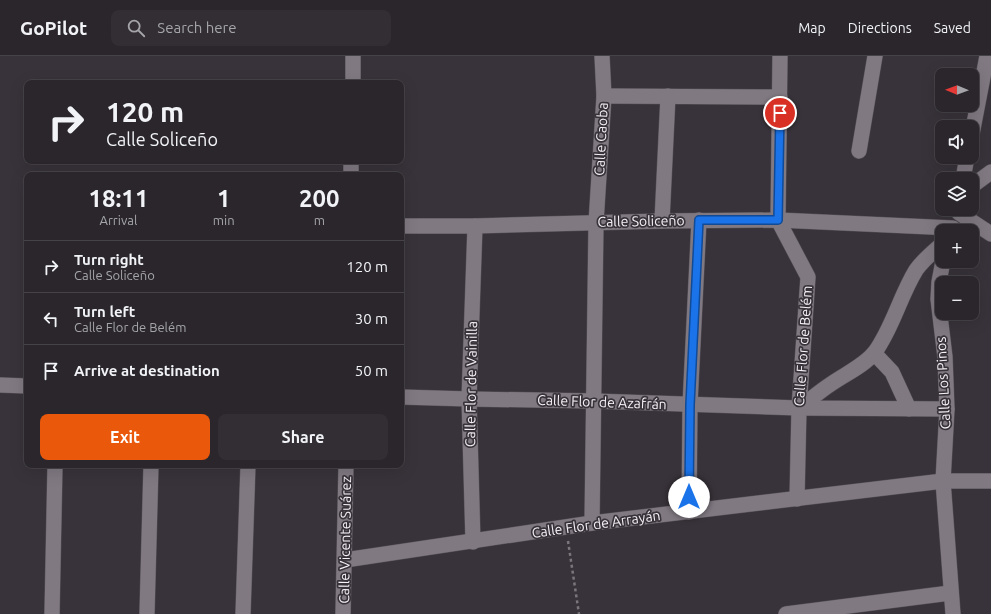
<!DOCTYPE html>
<meta charset="utf-8">
<style>
:root{--surface:#2a262c;--page:#322e34;--text:#f1f3f6;--muted:#a5a5a9;--line:#464348;--accent:#ea580c}
body{margin:0;font-family:Ubuntu,sans-serif;background:var(--page);color:var(--text);height:100vh;display:flex;flex-direction:column;font-size:15px;white-space:nowrap}
*{box-sizing:border-box;margin:0}
p{font-size:13px;color:var(--muted)}
.icon{flex:none;width:22px;height:22px;fill:none;stroke:currentColor;stroke-width:2;stroke-linecap:round;stroke-linejoin:round}
.map{position:relative;flex:1;overflow:hidden}
.drawer{position:absolute;left:24px;top:116px;width:380px;height:296px;display:flex;flex-direction:column;background:var(--surface);border-radius:8px;box-shadow:0 4px 16px #0002,0 0 0 1px var(--line)}
.drawer>*{flex:none}
.hud{position:absolute;left:24px;top:24px;width:380px;height:84px;border-radius:8px;box-shadow:0 4px 16px #0002,0 0 0 1px var(--line);background:#2a262c;color:var(--text);overflow:hidden}
.needle{width:26px;rotate:271deg}
.buttons{position:absolute;left:935px;top:12px;display:grid;gap:8px}
.buttons a{display:grid;place-items:center;width:44px;height:44px;border-radius:8px;background:var(--surface);box-shadow:0 4px 16px #0002,0 0 0 1px var(--line);font-size:20px}
.pin{position:absolute;display:grid;place-items:center;width:34px;height:34px;color:#fff;margin:-17px;border:2px solid #fff;border-radius:50%;box-shadow:0 1px 4px #0007}
.me{position:absolute;width:44px;margin:-22px;rotate:0deg;stroke-linejoin:round;filter:drop-shadow(0 0 3px #0008)}
.turn{display:flex;align-items:center;gap:14px;height:84px;padding:0 16px;font-size:18px}
.turn .icon{width:52px;height:52px;stroke-width:2.5}
.turn b{display:block;font-size:28px;line-height:34px}
.eta{display:flex;justify-content:space-evenly;align-items:center;height:68px;text-align:center}
.eta b{font-size:24px;font-weight:700;line-height:28px}
.button{display:flex;gap:8px;margin-top:auto;padding:8px 16px}
.button a{flex:1;height:46px;border-radius:8px;background:var(--accent);color:#fff;font-size:16px;font-weight:700;line-height:46px;text-align:center}
.button a+a{background:var(--page);color:var(--text)}
ul{padding:0;list-style:none}
li{display:flex;align-items:center;gap:12px;height:52px;padding:0 16px;border-top:1px solid var(--line)}
li div{flex:1}
li b{display:block;font-size:15px}
li em{font-style:normal}
header{display:flex;align-items:center;gap:24px;box-sizing:border-box;height:56px;padding:0 20px;background:var(--surface);border-bottom:1px solid var(--line)}
header strong{font-size:19px}
nav{display:flex;gap:22px;margin-inline-start:auto;font-size:14px}
.search{width:280px;height:36px;background:var(--page);display:flex;align-items:center;gap:10px;box-sizing:border-box;padding:0 14px;border-radius:8px;color:var(--muted);font-size:15px}
.map>svg:first-child{display:block}
.lines{fill:none;stroke-linecap:round;stroke-linejoin:round}
.minor-casing{stroke:#575258;stroke-width:16}
.path{stroke:#7b767c;stroke-width:2.5;stroke-dasharray:3 3;stroke-linecap:butt}
.minor{stroke:#807982;stroke-width:15}
.route-casing{stroke:#114b97;stroke-width:10}
.route{stroke:#1a73e8;stroke-width:7}
.labels{text-anchor:middle;stroke-width:3.5;stroke-linejoin:round;paint-order:stroke}
.street-label{font-size:14px;fill:#f4f0f5;stroke:#38333a}
</style>
<header>
<strong>GoPilot</strong>
<div class="search"><svg class="icon" aria-label="search" viewBox="0 0 24 24"><circle cx="10" cy="10" r="6"/><path d="M15 15l6 6"/></svg>Search here</div>
<nav><a>Map</a><a>Directions</a><a>Saved</a></nav>
</header>
<div class="map">
<svg width="991" height="558" viewBox="0 0 991 558">
<rect width="100%" height="100%" fill="#38333a"/>
<g class="lines">
<!-- minor casing -->
<g class="minor-casing">
<g id="minor">
<polyline points="780,0 778,164 808,221 799,352 797,443"/>
<polyline points="353,27 353,0"/>
<polyline points="604,40 780,41"/>
<polyline points="972,78 987,0"/>
<polyline points="859,95 875,0"/>
<polyline points="351,119 351,105"/>
<polyline points="963,123 967,101"/>
<polyline points="972,130 991,116"/>
<polyline points="959,157 991,178"/>
<polyline points="662,165 668,40"/>
<polyline points="401,170 475,170 662,165 778,164 953,172"/>
<polyline points="943,205 939,226 938,243 945,301 947,353 943,425 953,558"/>
<polyline points="874,297 892,316 909,353"/>
<polyline points="0,329 27,330"/>
<polyline points="401,341 469,343 594,345 799,352 947,353"/>
<path d="M799,352c11,-8 21,-17 32,-24 14,-10 33,-18 44,-32 18,-25 25,-56 41,-82 7,-10 17,-18 26,-26"/>
<polyline points="689,456 690,349 699,164"/>
<polyline points="592,467 596,167 604,40 602,0"/>
<polyline points="473,486 469,343 475,170"/>
<polyline points="345,504 592,467 943,425 991,425"/>
<polyline points="52,558 55,409"/>
<polyline points="147,558 151,409"/>
<polyline points="243,558 248,409"/>
<polyline points="343,558 346,409"/>
<polyline points="786,558 950,537"/>
</g>
</g>
<!-- path -->
<polyline class="path" points="568,485 579,558"/>
<!-- minor -->
<use href="#minor" class="minor"/>
</g>
<g class="lines">
<!-- route casing -->
<g class="route-casing">
<polyline id="route" points="689,441 690,349 699,164 778,164 780,57"/>
</g>
<!-- route -->
<use href="#route" class="route"/>
</g>
<g class="labels">
<!-- street labels -->
<g class="street-label">
<text transform="translate(601 83) rotate(-87)" y="5">Calle Caoba</text>
<text transform="translate(641 165) rotate(-1)" y="5">Calle Soliceño</text>
<text transform="translate(803 290) rotate(-86)" y="5">Calle Flor de Belém</text>
<text transform="translate(943 327) rotate(-93)" y="5">Calle Los Pinos</text>
<text transform="translate(471 328) rotate(-89)" y="5">Calle Flor de Vainilla</text>
<text transform="translate(602 346) rotate(2)" y="5">Calle Flor de Azafrán</text>
<text transform="translate(596 468) rotate(-8)" y="5">Calle Flor de Arrayán</text>
<text transform="translate(345 484) rotate(-89)" y="5">Calle Vicente Suárez</text>
</g>
</g>
</svg>
<div class="buttons">
<a><svg class="needle" viewBox="-14 -14 28 28"><path d="M0-13l5 13h-10z" fill="#e53935"/><path d="M0 13l5-13h-10z" fill="#a5a5a9"/></svg></a>
<a><svg class="icon" aria-label="sound" viewBox="0 0 24 24"><path d="M4 9h4l5-4v14l-5-4H4zM17 9q2 3 0 6"/></svg></a>
<a><svg class="icon" aria-label="layers" viewBox="0 0 24 24"><path d="M12 4l9 5-9 5-9-5zM3 14l9 5 9-5"/></svg></a>
<a>+</a>
<a>−</a>
</div>
<div class="pin" style="left:780px;top:57px;background:#d93025"><svg class="icon" aria-label="arrive" viewBox="0 0 24 24"><path d="M6 21V4h12l-3 4 3 4H6"/></svg></div>
<svg class="me" style="left:689px;top:441px" viewBox="-20 -20 40 40"><circle r="19" fill="#fff"/><path d="M0-13L10 11 0 6-10 11z" fill="#1a73e8"/></svg>
<div class="hud">
<div class="turn"><svg class="icon" aria-label="right" viewBox="0 0 24 24"><path d="M7 20v-9h11M14 6l5 5-5 5"/></svg><div><b>120 m</b>Calle Soliceño</div></div>
</div>
<section class="drawer">
<div class="eta">
<div><b>18:11</b><p>Arrival</p></div>
<div><b>1</b><p>min</p></div>
<div><b>200</b><p>m</p></div>
</div>
<ul>
<li><svg class="icon" aria-label="right" viewBox="0 0 24 24"><path d="M7 20v-9h11M14 6l5 5-5 5"/></svg><div><b>Turn right</b><p>Calle Soliceño</p></div><em>120 m</em></li>
<li><svg class="icon" aria-label="left" viewBox="0 0 24 24"><path d="M17 20v-9H6M10 6l-5 5 5 5"/></svg><div><b>Turn left</b><p>Calle Flor de Belém</p></div><em>30 m</em></li>
<li><svg class="icon" aria-label="arrive" viewBox="0 0 24 24"><path d="M6 21V4h12l-3 4 3 4H6"/></svg><div><b>Arrive at destination</b></div><em>50 m</em></li>
</ul>
<div class="button"><a>Exit</a><a>Share</a></div>
</section>
</div>
